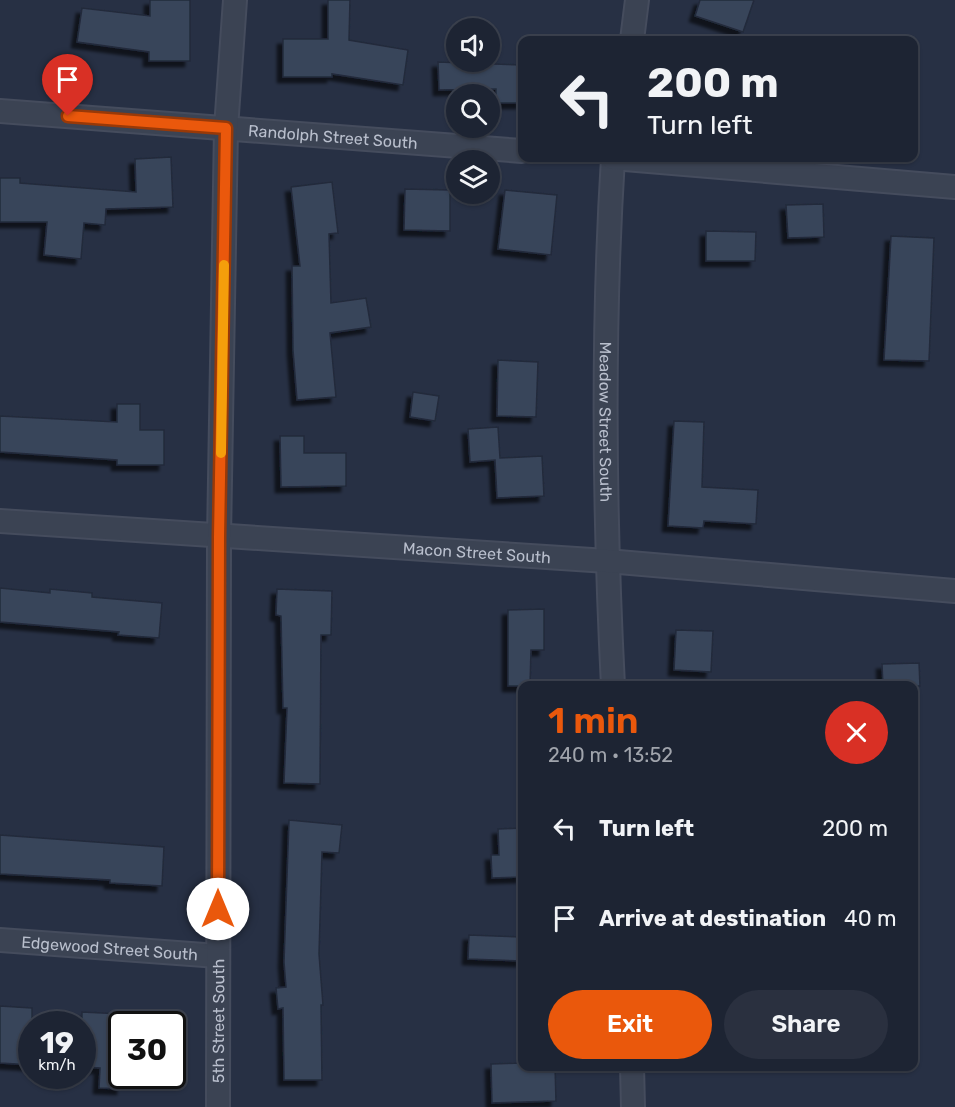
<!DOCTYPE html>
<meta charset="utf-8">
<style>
:root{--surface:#1d2433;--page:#2a303f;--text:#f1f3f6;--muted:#a0a4ac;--line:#3b414e;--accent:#ea580c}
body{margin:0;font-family:Rubik,sans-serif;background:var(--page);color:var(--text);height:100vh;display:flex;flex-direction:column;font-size:22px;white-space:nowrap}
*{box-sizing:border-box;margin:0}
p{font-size:20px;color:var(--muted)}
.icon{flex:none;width:33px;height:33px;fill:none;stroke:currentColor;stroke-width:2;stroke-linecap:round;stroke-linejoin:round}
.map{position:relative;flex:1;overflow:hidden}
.drawer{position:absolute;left:518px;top:681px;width:400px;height:390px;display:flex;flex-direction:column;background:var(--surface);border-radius:12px;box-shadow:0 2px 4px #0004,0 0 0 2px var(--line)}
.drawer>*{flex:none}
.banner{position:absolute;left:518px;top:36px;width:400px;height:126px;border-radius:12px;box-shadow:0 2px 4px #0004,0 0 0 2px var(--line);background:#1d2433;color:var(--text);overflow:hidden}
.fabs{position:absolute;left:446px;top:18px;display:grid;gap:12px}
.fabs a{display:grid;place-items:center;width:54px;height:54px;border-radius:50%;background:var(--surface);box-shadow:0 2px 4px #0004,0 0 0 2px var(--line);font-size:30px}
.speed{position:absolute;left:18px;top:1011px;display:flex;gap:12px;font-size:30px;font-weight:700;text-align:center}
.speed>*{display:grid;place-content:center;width:78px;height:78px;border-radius:50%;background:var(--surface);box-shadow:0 2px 4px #0004,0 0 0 2px var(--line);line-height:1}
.speed small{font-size:15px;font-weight:400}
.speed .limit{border:3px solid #111;border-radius:9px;background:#fff;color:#111}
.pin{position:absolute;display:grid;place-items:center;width:51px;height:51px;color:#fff;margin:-62px -26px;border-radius:50% 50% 50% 0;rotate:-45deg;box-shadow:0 0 6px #0007}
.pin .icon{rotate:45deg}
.me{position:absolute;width:66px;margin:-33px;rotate:0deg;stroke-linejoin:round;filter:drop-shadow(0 0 4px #0008)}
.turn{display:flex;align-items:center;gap:21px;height:126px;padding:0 30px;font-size:27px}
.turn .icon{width:78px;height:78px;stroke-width:2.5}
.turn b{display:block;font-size:42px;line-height:51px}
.round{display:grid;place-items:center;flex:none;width:63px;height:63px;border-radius:32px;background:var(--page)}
.overview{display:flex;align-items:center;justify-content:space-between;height:102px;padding:0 30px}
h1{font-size:36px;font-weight:600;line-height:45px;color:var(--accent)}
.button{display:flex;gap:12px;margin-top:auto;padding:12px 30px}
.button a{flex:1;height:69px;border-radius:36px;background:var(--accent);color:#fff;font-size:24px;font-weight:600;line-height:69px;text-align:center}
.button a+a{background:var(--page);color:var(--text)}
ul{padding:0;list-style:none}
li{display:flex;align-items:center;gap:18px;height:90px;padding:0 30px}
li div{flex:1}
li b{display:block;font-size:22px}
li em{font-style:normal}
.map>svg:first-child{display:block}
.building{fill:#39445a;stroke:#222a3b;stroke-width:1.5;filter:url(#shadow)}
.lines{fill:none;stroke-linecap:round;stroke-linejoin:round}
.minor-casing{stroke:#454c5d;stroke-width:26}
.minor{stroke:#3b4353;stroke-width:22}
.route-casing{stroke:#983908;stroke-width:15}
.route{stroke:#ea580c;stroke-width:10}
.slow{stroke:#f59e0b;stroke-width:10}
.labels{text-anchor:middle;stroke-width:6;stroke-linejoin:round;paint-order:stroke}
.street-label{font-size:16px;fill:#b9bfcd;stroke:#202839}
</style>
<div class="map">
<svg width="955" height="1107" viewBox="0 0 955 1107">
<defs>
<filter id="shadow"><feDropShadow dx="-5.5" dy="5.5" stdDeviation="1.5" flood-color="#0009"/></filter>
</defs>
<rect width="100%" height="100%" fill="#273044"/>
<!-- building -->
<g class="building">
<polygon points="150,0 190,0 190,61 149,61 149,52 77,42 82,8 150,16"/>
<polygon points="328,0 350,0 349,40 408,50 403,85 332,74 332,77 283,77 283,39 328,39"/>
<polygon points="700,0 754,0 743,32 695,16"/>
<polygon points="438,62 522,65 522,103 496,103 496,89 439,90"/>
<polygon points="171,157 173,207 106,209 105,225 84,223 81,259 44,255 47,222 0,222 0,178 20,178 20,183 136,192 135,159"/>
<polygon points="332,182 338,233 329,234 331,303 366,298 371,327 330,333 336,397 297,400 293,350 292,266 300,266 291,187"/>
<polygon points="405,189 450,190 450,231 404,230"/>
<polygon points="505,190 557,195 551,255 498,249"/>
<polygon points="823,204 824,237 788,238 786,205"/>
<polygon points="706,231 756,232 755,261 706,261"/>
<polygon points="891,236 934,238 929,361 884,360"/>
<polygon points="498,360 538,362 536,417 497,416"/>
<polygon points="413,392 439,396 435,421 410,417"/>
<polygon points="117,404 140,404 140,430 164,430 164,465 117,465 117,460 0,452 0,416 117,422"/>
<polygon points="674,421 704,422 702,487 758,490 756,524 704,521 703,528 668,526"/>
<polygon points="498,427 500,458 542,456 544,496 497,498 495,460 470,462 468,429"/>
<polygon points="280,436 304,436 304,453 346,453 346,486 281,487"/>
<polygon points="0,588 50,593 50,589 92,593 92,597 162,603 159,638 118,635 119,632 0,622"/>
<polygon points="277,589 332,591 331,635 321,635 320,784 284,783 287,708 283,708 281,616 276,615"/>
<polygon points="544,609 544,650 531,650 530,686 508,686 508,610"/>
<polygon points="676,630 713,631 711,672 674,670"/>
<polygon points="919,663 920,686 883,686 882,664"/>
<polygon points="289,820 342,825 339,853 322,852 319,954 323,1005 321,1005 322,1080 284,1080 283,1008 278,1009 276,988 286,987 284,962"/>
<polygon points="522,828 522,877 492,878 491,855 499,855 498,829"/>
<polygon points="0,835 164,847 162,886 110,883 110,880 0,874"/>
<polygon points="469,935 522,937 522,961 468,959"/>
<polygon points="0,1006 32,1008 32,1065 0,1063"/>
<polygon points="82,1012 122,1014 122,1089 99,1088 100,1068 82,1067"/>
<polygon points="522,1063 522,1066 555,1066 556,1101 492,1103 491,1064"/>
</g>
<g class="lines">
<!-- minor casing -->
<g class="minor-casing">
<g id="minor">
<polyline points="632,40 637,0"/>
<path id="s1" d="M0,111l522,40"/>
<path id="s2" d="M613,158c-11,176 -9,351 0,528"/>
<polyline points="613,158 955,187"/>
<path id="s3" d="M0,521l607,40 348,30"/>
<path id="s4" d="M0,940l218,16"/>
<polyline points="632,1066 633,1107"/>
<path id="s5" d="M218,1107l1,-569 7,-410 9,-128"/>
</g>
</g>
<!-- minor -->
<use href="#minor" class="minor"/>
</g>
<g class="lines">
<!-- route casing -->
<g class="route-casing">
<polyline id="route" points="68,116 226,128 219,537 218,909"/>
</g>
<!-- route -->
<use href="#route" class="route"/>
<!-- slow -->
<polyline class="slow" points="221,453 224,265"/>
</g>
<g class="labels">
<!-- street labels -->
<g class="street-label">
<text dy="6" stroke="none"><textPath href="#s1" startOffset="334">Randolph Street South</textPath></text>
<text dy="6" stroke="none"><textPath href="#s2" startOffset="264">Meadow Street South</textPath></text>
<text dy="6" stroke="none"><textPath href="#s3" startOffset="478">Macon Street South</textPath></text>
<text dy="6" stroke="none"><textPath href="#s4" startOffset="110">Edgewood Street South</textPath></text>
<text dy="6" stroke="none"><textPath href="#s5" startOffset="86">5th Street South</textPath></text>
</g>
</g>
</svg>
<div class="fabs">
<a><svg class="icon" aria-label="sound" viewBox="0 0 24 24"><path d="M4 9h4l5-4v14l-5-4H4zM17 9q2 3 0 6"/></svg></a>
<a><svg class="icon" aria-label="search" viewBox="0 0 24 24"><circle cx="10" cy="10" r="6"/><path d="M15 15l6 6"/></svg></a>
<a><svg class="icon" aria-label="layers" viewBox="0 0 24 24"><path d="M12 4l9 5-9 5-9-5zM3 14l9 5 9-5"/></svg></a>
</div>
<div class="speed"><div>19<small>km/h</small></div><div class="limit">30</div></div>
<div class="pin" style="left:68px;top:116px;background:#d93025"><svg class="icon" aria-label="arrive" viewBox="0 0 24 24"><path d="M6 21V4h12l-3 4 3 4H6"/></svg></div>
<svg class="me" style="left:218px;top:909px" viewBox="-20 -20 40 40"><circle r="19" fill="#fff"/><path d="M0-13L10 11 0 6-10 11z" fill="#ea580c"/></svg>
<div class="banner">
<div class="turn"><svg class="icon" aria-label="left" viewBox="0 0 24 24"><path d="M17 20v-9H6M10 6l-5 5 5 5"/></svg><div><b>200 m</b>Turn left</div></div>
</div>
<section class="drawer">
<div class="overview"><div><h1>1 min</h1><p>240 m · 13:52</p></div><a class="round" style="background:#d93025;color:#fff"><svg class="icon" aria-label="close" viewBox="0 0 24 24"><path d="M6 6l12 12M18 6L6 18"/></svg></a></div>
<ul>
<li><svg class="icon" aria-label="left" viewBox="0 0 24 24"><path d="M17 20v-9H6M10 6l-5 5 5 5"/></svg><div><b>Turn left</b></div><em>200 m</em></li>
<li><svg class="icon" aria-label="arrive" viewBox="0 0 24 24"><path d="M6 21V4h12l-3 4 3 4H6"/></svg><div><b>Arrive at destination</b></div><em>40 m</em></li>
</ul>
<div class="button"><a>Exit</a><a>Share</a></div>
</section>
</div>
